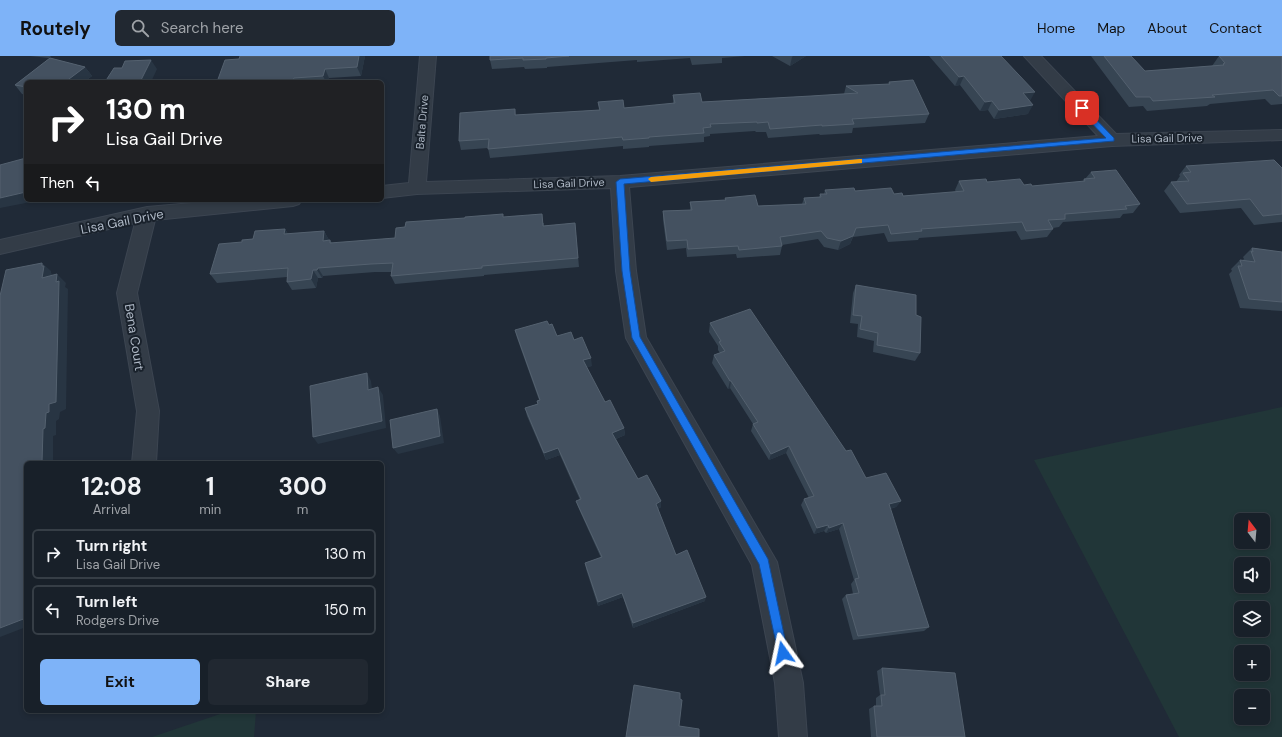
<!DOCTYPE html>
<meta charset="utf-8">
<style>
:root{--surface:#182029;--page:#212831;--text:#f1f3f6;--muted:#9fa3a8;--line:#363e46;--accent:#7eb3f8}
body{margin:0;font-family:"DM Sans",sans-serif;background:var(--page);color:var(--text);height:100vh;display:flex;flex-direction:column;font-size:15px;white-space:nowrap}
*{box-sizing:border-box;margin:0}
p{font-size:13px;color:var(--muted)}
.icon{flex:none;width:22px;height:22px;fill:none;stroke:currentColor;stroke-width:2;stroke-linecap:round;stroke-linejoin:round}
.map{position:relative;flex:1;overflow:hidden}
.side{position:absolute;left:24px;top:405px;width:360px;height:252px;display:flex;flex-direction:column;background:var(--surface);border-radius:6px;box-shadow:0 2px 6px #0003,0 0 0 1px var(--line)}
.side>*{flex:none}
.hud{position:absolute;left:24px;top:24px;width:360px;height:122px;border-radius:6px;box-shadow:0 2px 6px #0003,0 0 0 1px var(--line);background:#202124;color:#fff;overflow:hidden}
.needle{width:26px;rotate:344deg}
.fabs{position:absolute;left:1234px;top:457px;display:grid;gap:8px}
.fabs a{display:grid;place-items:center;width:36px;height:36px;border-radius:6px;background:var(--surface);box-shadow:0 2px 6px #0003,0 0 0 1px var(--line);font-size:20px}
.pin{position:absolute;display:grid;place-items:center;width:34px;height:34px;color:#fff;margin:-17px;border-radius:8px;box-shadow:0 2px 6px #0006}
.me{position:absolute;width:44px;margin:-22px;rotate:348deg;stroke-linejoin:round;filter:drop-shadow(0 0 3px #0008)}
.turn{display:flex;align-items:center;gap:14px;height:84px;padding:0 16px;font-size:18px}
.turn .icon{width:52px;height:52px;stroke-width:2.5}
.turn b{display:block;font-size:28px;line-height:34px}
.then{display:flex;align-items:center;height:38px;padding:0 16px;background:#0003;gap:8px;font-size:15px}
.eta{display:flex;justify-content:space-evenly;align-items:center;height:68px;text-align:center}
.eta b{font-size:24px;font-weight:700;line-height:28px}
.cta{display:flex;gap:8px;margin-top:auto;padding:8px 16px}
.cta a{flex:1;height:46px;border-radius:6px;background:var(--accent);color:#111;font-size:16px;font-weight:700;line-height:46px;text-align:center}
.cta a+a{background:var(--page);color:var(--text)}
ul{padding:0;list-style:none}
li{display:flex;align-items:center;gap:12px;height:50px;margin:0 8px 6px;padding:0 8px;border:2px solid var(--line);border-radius:6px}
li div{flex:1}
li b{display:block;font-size:15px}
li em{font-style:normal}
header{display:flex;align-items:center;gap:24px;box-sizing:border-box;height:56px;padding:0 20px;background:var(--accent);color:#111}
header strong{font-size:19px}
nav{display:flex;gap:22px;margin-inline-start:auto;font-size:14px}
.search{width:280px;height:36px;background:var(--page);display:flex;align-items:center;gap:10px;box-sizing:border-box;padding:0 14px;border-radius:6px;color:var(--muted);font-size:15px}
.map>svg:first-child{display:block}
.green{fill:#213638;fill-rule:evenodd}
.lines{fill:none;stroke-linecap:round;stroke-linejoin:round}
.minor-casing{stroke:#3c4551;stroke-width:2}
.minor{fill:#333c47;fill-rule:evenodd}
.wall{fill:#374553}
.shaded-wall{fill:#283543}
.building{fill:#445160;stroke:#54616f}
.route{fill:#1a73e8;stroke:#114b97}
.slow{fill:#f59e0b}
.labels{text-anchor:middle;stroke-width:4;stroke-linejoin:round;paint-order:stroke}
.far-street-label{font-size:11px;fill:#adb7c4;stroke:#19212b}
.street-label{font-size:13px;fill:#adb7c4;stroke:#19212b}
</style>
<header>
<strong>Routely</strong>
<div class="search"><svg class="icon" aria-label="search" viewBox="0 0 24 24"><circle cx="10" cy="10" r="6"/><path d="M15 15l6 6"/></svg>Search here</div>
<nav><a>Home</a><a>Map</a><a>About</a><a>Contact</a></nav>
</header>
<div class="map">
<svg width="1282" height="681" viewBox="0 0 1282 681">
<rect width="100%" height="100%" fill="#202a37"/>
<!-- green -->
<g class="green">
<path d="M1282,351v330h-103l-145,-277zM1241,464h22v22h-22zM1241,508h22v22h-22zM1241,552h22v22h-22zM1241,596h22v22h-22zM1241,640h22v22h-22z"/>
<polygon points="229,655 256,655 254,681 152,681"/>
</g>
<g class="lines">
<!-- minor casing -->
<g class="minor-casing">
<g id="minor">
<polygon points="420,0 436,0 426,126 620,120 1098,80 1024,0 1041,0 1116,78 1282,74 1282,84 1112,90 629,131 636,215 646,281 777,506 803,627 807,681 779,681 775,627 752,509 626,282 616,215 611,132 417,138 382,142 382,130 409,127"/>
<polygon points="226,144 302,144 299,148 293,150 155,164 137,237 159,355 156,407 132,407 137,355 117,237 135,167 0,198 0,184 147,151"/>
</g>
</g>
<!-- minor -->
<use href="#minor" class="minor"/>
</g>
<!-- wall -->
<g class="wall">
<polygon points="30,0 51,0 49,2"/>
<polygon points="365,0 361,20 329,22 328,26 217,26"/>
<polygon points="490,0 745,0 722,2 722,7 692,9 690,2 637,6 637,4 547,11 547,12 525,13 524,11 492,13 490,4"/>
<polygon points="772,0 806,0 790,10"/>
<polygon points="929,0 1001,0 1030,45 1028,58 994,63 988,54 980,55 960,29 955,30"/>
<polygon points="1091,0 1131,0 1145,15 1212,10 1219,0 1282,0 1282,48 1271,49 1265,43 1210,48 1207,50 1147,55 1143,50 1129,51"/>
<polygon points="50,2 85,11 92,20 84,26 26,26 26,39 22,38 15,29"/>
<polygon points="889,26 929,58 925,67 853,72 852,77 820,79 819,78 768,82 766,76 756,76 755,75 710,78 710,80 704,81 704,86 649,90 649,91 623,93 623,90 490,102 488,92 461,94 459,85 515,53 516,59 599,54 598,46 624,52 673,48 673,39 702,46 811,40 844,38 846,30 888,29"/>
<polygon points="1186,110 1282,112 1282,166 1254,169 1241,152 1180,157 1164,135 1171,126 1176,126 1180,120 1179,119"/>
<polygon points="1091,116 1140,148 1133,157 1123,158 1120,162 1063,166 1059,171 1053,172 1053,173 1047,181 1021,184 1016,175 919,182 918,184 888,186 884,177 853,181 850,188 838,194 824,191 818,183 782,189 782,190 780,199 737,202 736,198 687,201 686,192 667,194 663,164 663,155 690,154 690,146 725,144 725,142 758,150 802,148 804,142 819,141 820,138 824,138 825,134 855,135 894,138 903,140 956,136 955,134 959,125 987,126 1032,130 1082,126 1084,123 1085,123"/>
<polygon points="504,161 544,167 544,170 575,167 579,211 484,219 484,220 395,228 391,220 392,216 375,216 323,220 322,222 318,222 316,232 292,234 287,226 287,221 217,227 210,218 242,186 285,173 288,178 324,175 329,184 330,184 332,187 395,182"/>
<polygon points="1252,192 1282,196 1282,255 1240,252 1229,218 1232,215 1231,213 1240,204 1242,205 1244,203 1243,201"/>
<polygon points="856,229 916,259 920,297 915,305 873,296 874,285 857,281 858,268 850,267 853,237"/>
<polygon points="710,267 846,395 866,422 901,445 896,451 890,453 929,571 924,575 853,584 842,543 846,539 853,538 851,528 854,524 839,473 826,477 824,475 814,478 801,449 804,443 809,442 786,397 769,404 751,375 753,368 730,332 728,333 712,307 714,299 720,297 718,294 718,290 709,276"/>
<polygon points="549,269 557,280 574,284 592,310 586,311 605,346 624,372 625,379 616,383 638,423 661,451 658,453 676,499 705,545 633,572 623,541 598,550 586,513 585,507 601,502 578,451 576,445 580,444 560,399 546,404 527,360 525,352 538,348 537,345 539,344 517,282 515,274"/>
<polygon points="882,612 965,681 871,681 869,653 874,650 876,650 876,642 880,639 877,615"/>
</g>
<!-- shaded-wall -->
<g class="shaded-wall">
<polygon points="359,0 365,0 361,20 357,11"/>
<polygon points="793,0 806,0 790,10 792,1"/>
<polygon points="151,4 157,13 151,26 140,26"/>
<polygon points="85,11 92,20 84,26 65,26"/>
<polygon points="325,13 329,22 328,26 326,26 323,20"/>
<polygon points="964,20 960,29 955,30 959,21"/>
<polygon points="294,22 296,26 292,26"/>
<polygon points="1035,36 1030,45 1018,46 1023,37"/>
<polygon points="992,45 988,54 980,55 985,46"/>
<polygon points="1033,49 1028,58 994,63 999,54"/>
<polygon points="26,136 26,144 41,144 0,152 0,142"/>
<polygon points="856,172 850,188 838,194 841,185"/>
<polygon points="285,173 290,182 284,178"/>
<polygon points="324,175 329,184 328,193 323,185"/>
<polygon points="42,207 51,215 51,217 53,219 51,230 42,222"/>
<polygon points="318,212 323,220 322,222 317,214"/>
<polygon points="313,214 318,222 316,232 311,223"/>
<polygon points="57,218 66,227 65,231 68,233 66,353 60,356 59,363 56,365 56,379 53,380 53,407 42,407 43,373 46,357 56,226"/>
<polygon points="591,302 592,310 584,312 583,304"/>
<polygon points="367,317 371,325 373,341 368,334"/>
<polygon points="730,325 731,325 730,332 728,333"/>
<polygon points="378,331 383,339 386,372 318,388 313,381"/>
<polygon points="437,353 440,360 444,387 398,398 393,392"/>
<polygon points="624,372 625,379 613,384 612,377"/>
<polygon points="789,390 786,397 769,404 771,398"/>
<polygon points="558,392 560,399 546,404 544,397"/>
<polygon points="661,445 661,451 655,454 656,448"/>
<polygon points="901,445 896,451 884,454 889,448"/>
<polygon points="843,467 839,473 826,477 829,472"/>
<polygon points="828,469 824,475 814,478 817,472"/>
<polygon points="622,537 623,541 598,550 598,546"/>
<polygon points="706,541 705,545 633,572 633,567"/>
<polygon points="26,562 26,571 0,581 0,572"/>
</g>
<!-- building -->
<g class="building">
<polygon points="240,0 359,0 357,11 325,13 323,20 294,22 292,26 217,26 225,4 239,3"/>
<polygon points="490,0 569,0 546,2 546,3 523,4 523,2 490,4"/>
<polygon points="941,0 1001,0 1035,36 1023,37 1033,49 999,54 992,45 985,46 964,20 959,21"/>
<polygon points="1104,0 1131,0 1145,15 1224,9 1223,8 1225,7 1219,0 1282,0 1282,40 1279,40 1273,34 1212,39 1215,41 1153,45 1150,41 1136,41"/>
<polygon points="50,2 85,11 65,26 26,26 26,31 15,29"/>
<polygon points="151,4 140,26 105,26 114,12 122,12 125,5"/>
<polygon points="913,24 929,58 852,63 854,68 822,70 822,69 770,73 768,66 757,67 757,66 710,68 711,71 703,72 704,77 649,81 649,82 623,84 622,81 488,93 489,83 459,85 460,57 515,53 515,59 600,54 598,46 623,44 624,52 675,47 673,39 700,37 702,46 811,40 858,37 846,30 890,28 889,26"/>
<polygon points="26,102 26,136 0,142 0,109"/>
<polygon points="1274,104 1282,112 1282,158 1263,160 1250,143 1187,148 1171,126 1189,125 1183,117 1191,116 1186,110"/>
<polygon points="1116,114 1140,148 1125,150 1127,153 1065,158 1065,163 1048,164 1053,173 1026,175 1022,166 921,173 922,175 891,178 888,169 856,172 853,180 841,185 827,182 821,175 780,181 782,190 739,194 738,190 688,193 687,184 667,185 663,155 692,154 690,146 726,144 725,142 755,139 758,150 806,148 804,142 821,141 820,138 827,138 825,134 854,132 855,135 891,132 894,138 902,137 903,140 964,135 959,125 986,123 987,126 1020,123 1024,129 1031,128 1032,130 1085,125 1084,123 1095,122 1091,116"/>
<polygon points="503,158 503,161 542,158 543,170 575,167 578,202 482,210 482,212 391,220 393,207 371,208 318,212 317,214 313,214 311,223 287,226 288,212 210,218 219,188 242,186 242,184 253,183 255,175 285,173 284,178 324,175 323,185 330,184 330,187 395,182 396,172 405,171 406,166 465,162 465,161"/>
<polygon points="1252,192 1282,196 1282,246 1249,243 1238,210 1242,210 1240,204 1255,206 1251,195 1253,196"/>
<polygon points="42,207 42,210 44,210 42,222 57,218 56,226 59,225 56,346 49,348 49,356 46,357 45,372 43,373 42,407 26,407 26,562 0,572 0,240 6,214"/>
<polygon points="856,229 916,239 916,259 921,261 920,297 877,289 878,277 860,273 862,260 853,259"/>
<polygon points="750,253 846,395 851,394 866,422 886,417 901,445 889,448 929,571 858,580 846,539 859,537 855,523 859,522 843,467 829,472 828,469 817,472 804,443 814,440 789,390 771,398 753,368 758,366 731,325 730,325 714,299 725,295 719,286 721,285 710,267"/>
<polygon points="547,265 549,269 552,268 557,280 571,276 574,284 582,281 591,302 583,304 605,346 610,344 624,372 612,377 638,423 647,419 661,445 656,448 676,499 687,494 706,541 633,567 622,537 598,546 585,507 602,501 576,445 581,443 558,392 544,397 525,352 538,348 537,345 540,344 515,274"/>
<polygon points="367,317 368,334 378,331 382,365 313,381 310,330"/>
<polygon points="437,353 440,380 393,392 390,364"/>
<polygon points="882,612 955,617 965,681 877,681 874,650 882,650 881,639 885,639"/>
<polygon points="634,629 680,637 680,643 682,644 679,670 699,673 699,681 626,681"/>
</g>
<!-- route -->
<polygon class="route" points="1082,50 1084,51 1114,82 1114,85 624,128 630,215 640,281 768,503 788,597 787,601 783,603 779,601 759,508 632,282 622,215 616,126 620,123 1106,82 1079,54 1079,51"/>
<!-- slow -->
<polygon class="slow" points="860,103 862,103 862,107 651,126 648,123 651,121"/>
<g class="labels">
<!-- far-street labels -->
<g class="far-street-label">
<text transform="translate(422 66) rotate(-85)" y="4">Balta Drive</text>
<text transform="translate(1167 82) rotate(-1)" y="4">Lisa Gail Drive</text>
<text transform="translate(569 127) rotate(-2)" y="4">Lisa Gail Drive</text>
</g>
<!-- street labels -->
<g class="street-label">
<text transform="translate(122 165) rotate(-11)" y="5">Lisa Gail Drive</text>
<text transform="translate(135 281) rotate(81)" y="5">Bena Court</text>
</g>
</g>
</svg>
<div class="fabs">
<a><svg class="needle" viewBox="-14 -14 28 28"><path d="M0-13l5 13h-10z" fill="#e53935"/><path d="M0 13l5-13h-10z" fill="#9fa3a8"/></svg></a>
<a><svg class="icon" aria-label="sound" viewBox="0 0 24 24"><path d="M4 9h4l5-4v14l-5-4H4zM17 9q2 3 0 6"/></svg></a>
<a><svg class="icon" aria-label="layers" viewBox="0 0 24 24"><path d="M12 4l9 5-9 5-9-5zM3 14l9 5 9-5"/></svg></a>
<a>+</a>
<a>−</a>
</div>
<div class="pin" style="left:1082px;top:52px;background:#d93025"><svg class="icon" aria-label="arrive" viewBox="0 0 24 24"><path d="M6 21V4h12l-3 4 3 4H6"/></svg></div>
<svg class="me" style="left:783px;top:597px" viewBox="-20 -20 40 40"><path d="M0-17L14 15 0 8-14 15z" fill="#1a73e8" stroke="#fff" stroke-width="4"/></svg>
<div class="hud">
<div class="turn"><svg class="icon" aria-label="right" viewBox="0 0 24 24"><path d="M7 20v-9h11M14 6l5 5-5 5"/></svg><div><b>130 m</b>Lisa Gail Drive</div></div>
<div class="then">Then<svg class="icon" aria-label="left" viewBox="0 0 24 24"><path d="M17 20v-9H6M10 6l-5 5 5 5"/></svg></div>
</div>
<section class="side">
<div class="eta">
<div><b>12:08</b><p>Arrival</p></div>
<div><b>1</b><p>min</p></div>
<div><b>300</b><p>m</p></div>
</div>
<ul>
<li><svg class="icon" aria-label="right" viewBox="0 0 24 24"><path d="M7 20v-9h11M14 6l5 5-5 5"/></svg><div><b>Turn right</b><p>Lisa Gail Drive</p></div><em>130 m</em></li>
<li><svg class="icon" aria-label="left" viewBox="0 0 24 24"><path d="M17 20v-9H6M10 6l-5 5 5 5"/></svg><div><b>Turn left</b><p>Rodgers Drive</p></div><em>150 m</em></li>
</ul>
<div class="cta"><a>Exit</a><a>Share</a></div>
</section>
</div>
